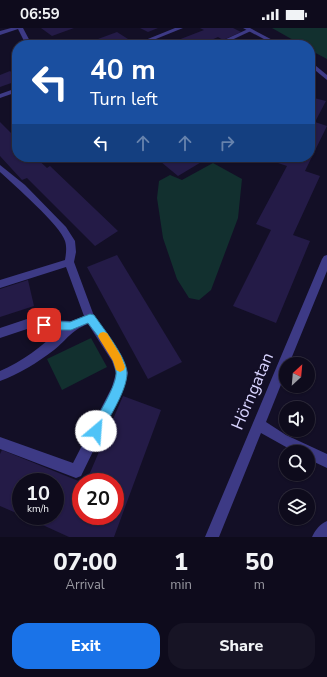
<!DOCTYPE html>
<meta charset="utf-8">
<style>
:root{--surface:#0e0b1c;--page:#171425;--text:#f1f3f6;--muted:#9b9ba3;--line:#2e2b3b;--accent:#1a73e8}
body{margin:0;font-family:"Nunito Sans",sans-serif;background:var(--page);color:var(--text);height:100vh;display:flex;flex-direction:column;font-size:15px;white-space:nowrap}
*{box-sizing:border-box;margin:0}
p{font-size:13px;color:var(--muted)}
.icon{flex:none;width:22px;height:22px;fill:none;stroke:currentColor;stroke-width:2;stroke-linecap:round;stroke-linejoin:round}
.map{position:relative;height:509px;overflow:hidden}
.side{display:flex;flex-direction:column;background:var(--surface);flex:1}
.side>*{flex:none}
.hud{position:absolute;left:12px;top:12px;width:303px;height:122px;border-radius:16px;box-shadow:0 1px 3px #0004,0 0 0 1px var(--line);background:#1a4fa0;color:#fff;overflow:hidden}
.needle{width:26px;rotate:26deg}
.fabs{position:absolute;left:279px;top:329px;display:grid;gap:8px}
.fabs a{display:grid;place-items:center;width:36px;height:36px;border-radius:50%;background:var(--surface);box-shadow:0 1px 3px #0004,0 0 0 1px var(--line);font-size:20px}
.speed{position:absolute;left:12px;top:445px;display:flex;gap:8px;font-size:20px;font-weight:700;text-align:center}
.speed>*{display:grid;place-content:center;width:52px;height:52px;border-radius:50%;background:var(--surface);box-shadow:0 1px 3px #0004,0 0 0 1px var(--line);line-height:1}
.speed small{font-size:10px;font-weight:400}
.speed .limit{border:6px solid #d22;background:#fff;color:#111}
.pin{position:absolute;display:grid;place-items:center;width:34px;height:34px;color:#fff;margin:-17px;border-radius:8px;box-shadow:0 2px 6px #0006}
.me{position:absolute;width:44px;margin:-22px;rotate:27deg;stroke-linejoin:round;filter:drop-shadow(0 0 3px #0008)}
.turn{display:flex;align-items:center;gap:14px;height:84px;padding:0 12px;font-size:18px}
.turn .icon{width:52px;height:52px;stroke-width:2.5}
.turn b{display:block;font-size:28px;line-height:34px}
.lanes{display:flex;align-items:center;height:38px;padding:0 12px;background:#0003;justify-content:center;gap:20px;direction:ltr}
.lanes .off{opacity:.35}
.eta{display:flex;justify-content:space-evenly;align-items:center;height:68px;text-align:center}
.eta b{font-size:24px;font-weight:800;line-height:28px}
.cta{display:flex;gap:8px;margin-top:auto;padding:8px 12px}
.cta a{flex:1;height:46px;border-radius:16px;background:var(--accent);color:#fff;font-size:16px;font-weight:800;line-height:46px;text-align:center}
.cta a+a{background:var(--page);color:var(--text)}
.status{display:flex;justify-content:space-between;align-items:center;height:28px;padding:0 20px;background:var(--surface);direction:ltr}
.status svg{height:11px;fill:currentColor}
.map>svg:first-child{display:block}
.green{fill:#12302f}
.building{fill:#241b47}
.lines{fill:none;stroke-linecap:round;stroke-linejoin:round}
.service{fill:#3d3a85;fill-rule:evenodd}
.minor{fill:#3d3a85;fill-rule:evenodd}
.route{fill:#4fc3f7;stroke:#337fa1}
.slow{fill:#f59e0b}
.labels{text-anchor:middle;stroke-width:4;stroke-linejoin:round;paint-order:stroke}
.near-street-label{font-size:17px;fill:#d9d4ff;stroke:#130f26}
</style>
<div class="status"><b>06:59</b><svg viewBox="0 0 49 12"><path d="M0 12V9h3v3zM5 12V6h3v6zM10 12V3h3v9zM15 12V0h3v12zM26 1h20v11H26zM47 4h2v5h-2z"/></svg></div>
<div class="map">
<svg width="327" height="509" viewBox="0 0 327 509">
<rect width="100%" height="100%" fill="#130f26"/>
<!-- green -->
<g class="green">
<polygon points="272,0 327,0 327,31 310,22 310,17 302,17"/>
<polygon points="213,135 242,151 238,190 211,262 199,272 189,270 177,251 163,210 157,170 159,153 170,147 182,152"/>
<polygon points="91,310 107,339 62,362 47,331"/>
</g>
<!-- building -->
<g class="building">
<polygon points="41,0 74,0 52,8"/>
<polygon points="140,0 158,0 148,4"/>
<polygon points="200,0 233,0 241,4 223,12 218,9 200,17 165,17 204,2"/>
<polygon points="117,4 128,11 111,17 107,17 98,11"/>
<polygon points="251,11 260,17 231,17"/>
<polygon points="10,43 17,49 17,53 0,59 0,47"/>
<polygon points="310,69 326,73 315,94 327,98 305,143 320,148 293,207 310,213 276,295 233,278 271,202 256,196 287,138 275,134 277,129 310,129"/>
<polygon points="0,94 17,111 17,129 35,129 47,140 50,138 118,203 95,218 27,150 22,152 0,128"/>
<polygon points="155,129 197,129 203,133 178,148"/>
<polygon points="117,227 182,334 148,351 87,239"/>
<polygon points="28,252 34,278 0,289 0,261"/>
<polygon points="123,368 161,382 114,509 69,509 23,488 55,488 55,454 21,454 21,487 0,478 0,426 2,422 81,454 81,488 115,488 115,454 86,454"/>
</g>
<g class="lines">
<!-- service -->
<g class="service">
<polygon points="248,1 253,2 221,17 213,17"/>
<path d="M0,137l25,20 41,42 9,14 1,11 -2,10 20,54 27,39 7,18 -6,19 -41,84 -5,2 -76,-29v-12l73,26 39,-76 4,-14 -4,-12 -24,-37c-18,7 -20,15 -34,26 -17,13 -35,24 -54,31v-10c22,-9 42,-25 59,-41l-32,-1 -27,9v-10l27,-9 44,2 13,-5 -18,-49 -66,21v-8l65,-20c1,-6 2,-13 0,-19 -4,-15 -52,-57 -65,-69z"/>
<path d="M327,493v16h-15c3,-7 8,-13 15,-16z"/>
</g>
<!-- minor -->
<g class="minor">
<polygon points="11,0 23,0 32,17 26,17 18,1 0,7 0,3"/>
<polygon points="175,0 183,0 141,17 133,17"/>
<polygon points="243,0 250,0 282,17 275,17"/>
<polygon points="310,33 327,47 327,52 310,38"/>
<polygon points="17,60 17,64 0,70 0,66"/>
<polygon points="327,227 327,243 289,336 286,336 286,344 266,394 286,407 327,426 327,440 308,431 308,424 295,424 261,405 219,509 205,509 322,231 324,228"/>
</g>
</g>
<!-- route -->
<path class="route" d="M90,286l4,1c9,13 33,43 33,58 0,18 -19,46 -27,62l-4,1 -5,-1 -1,-4c6,-14 28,-46 26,-60 -2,-17 -18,-34 -28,-48l-17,7h-27l-3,-2 -2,-3 2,-3 3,-1 26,1z"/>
<!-- slow -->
<polygon class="slow" points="103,304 107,305 121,328 125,339 124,342 120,344 116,342 113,333 100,312 98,308 100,305"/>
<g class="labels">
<!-- near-street labels -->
<g class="near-street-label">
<text transform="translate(252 363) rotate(-67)" y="6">Hörngatan</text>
</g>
</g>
</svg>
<div class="fabs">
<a><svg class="needle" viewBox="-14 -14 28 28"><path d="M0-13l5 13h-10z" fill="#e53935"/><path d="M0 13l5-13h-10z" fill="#9b9ba3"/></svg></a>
<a><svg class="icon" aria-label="sound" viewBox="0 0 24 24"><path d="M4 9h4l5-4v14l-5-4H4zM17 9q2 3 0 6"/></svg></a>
<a><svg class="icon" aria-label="search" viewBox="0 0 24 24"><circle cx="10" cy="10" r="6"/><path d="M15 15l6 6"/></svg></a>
<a><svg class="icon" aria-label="layers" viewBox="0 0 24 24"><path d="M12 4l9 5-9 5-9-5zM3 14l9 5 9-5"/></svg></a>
</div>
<div class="speed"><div>10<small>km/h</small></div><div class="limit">20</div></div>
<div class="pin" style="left:44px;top:297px;background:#d93025"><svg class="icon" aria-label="arrive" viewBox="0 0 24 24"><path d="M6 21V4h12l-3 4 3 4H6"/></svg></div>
<svg class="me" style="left:96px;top:403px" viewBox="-20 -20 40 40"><circle r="19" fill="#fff"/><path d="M0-13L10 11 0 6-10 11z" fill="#4fc3f7"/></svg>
<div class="hud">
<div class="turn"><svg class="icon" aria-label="left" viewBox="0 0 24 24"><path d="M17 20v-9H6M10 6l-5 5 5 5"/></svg><div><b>40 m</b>Turn left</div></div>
<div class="lanes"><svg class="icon" aria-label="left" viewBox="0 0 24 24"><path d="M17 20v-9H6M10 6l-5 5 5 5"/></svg><svg class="icon off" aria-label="ahead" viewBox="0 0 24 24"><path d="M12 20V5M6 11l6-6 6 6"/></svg><svg class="icon off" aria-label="ahead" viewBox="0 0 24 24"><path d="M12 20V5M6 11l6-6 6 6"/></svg><svg class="icon off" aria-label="right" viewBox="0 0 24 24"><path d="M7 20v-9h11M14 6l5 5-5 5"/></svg></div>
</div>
</div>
<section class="side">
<div class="eta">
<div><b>07:00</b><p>Arrival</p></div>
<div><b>1</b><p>min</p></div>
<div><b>50</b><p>m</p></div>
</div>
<div class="cta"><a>Exit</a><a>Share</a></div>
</section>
